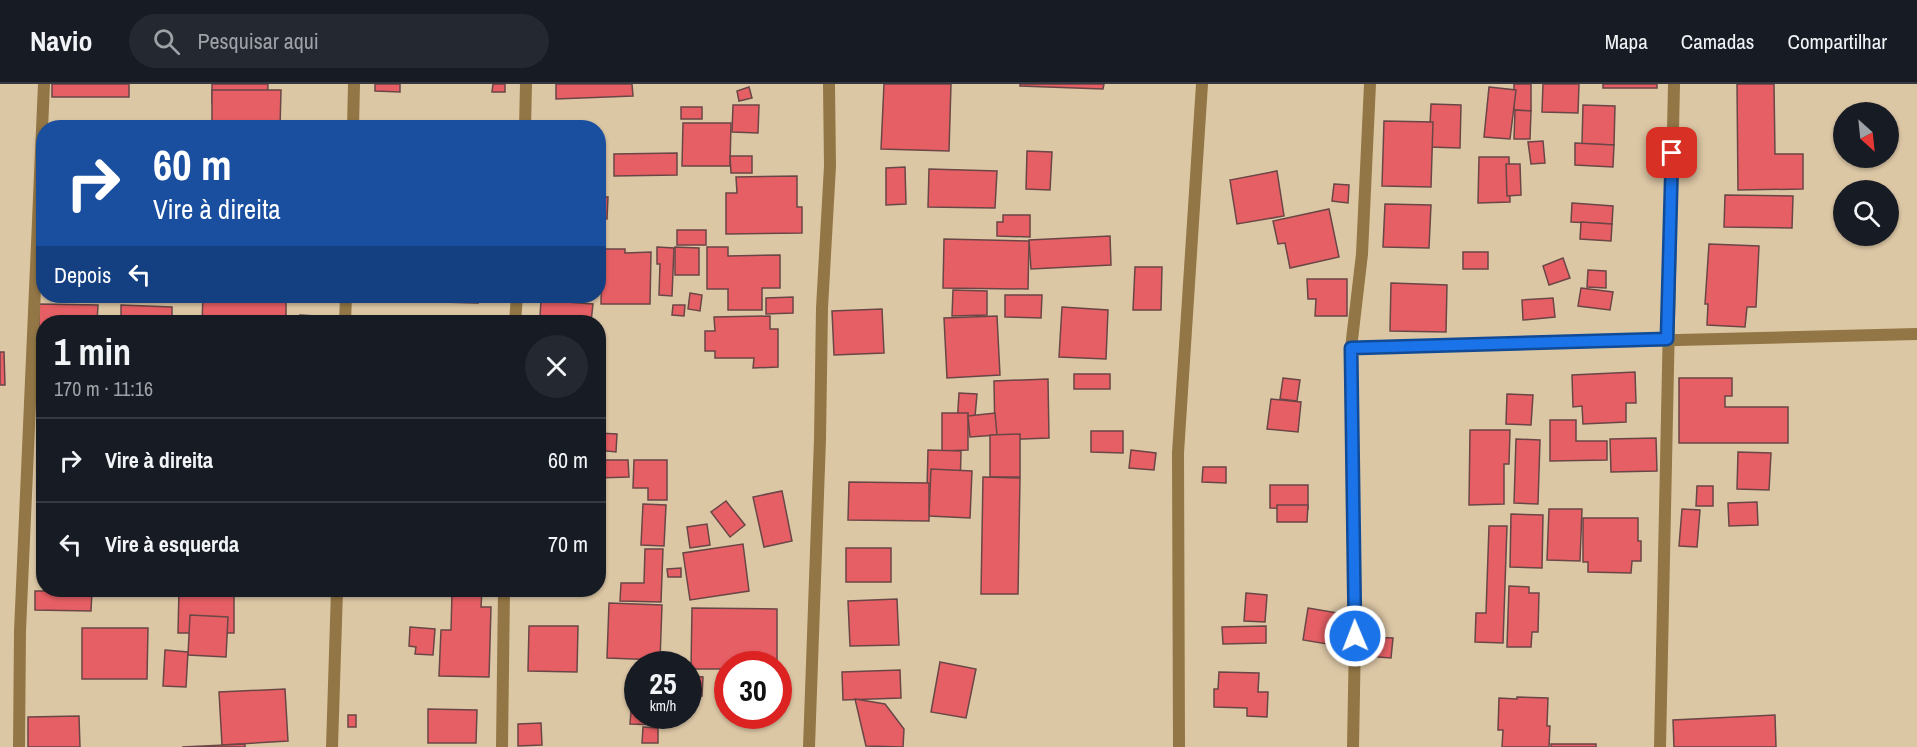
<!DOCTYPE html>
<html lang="pt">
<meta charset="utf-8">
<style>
:root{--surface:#171b24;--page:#242831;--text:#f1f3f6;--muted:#9ea1a6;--line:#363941}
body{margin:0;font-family:"Archivo Narrow",sans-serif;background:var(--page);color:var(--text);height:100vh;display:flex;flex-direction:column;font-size:22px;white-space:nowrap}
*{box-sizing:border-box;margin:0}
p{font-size:20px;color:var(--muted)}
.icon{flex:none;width:33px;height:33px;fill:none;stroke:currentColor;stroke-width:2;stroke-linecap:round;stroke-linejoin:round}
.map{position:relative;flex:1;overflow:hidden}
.side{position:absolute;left:36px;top:231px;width:570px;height:282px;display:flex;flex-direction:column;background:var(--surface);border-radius:24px;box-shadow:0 2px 4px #0004}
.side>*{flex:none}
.hud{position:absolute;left:36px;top:36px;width:570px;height:183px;border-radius:24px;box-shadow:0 2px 4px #0004;background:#1a4fa0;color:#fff;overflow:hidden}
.needle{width:39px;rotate:153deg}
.buttons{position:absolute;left:1833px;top:18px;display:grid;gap:12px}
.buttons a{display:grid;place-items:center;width:66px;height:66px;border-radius:50%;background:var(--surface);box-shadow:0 2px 4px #0004;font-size:30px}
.speed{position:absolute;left:624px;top:567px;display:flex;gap:12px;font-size:30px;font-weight:700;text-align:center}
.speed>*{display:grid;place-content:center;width:78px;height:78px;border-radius:50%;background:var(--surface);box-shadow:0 2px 4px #0004;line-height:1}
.speed small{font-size:15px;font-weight:400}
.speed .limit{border:9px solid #d22;background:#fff;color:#111}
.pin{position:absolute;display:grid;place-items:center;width:51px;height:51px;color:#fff;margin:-26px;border-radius:12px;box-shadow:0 3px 9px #0006}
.me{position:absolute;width:66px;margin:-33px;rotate:359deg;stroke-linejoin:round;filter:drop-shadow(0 0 4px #0008)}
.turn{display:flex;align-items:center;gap:21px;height:126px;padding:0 18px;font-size:27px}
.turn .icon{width:78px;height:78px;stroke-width:2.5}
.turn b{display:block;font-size:42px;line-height:51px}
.then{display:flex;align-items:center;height:57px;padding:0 18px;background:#0003;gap:12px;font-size:22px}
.round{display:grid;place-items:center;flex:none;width:63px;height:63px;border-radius:32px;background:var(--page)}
.headline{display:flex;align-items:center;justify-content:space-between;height:102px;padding:0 18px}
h1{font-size:36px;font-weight:700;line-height:45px}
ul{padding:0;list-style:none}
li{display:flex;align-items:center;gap:18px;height:84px;padding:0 18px;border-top:2px solid var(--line)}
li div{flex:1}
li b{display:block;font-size:22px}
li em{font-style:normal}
header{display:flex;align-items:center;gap:36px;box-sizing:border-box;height:84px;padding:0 30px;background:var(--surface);border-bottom:2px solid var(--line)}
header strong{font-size:28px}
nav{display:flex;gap:33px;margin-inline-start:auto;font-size:21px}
.search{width:420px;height:54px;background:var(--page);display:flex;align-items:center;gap:15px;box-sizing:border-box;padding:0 21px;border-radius:33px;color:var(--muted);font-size:22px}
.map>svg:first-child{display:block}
.building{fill:#e65f64;stroke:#6b4646;stroke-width:1.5}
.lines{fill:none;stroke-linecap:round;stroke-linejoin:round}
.minor{stroke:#937645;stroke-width:12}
.route-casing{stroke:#114b97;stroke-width:15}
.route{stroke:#1a73e8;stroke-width:10}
</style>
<header>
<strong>Navio</strong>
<div class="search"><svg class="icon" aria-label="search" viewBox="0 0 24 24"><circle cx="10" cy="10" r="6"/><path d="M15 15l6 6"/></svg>Pesquisar aqui</div>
<nav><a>Mapa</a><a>Camadas</a><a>Compartilhar</a></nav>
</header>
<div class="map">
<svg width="1917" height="663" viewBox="0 0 1917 663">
<rect width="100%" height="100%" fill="#dcc7a5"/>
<!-- building -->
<g class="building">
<rect x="52" y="0" width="77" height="13"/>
<polygon points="212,0 268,0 267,20 212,19"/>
<polygon points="375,0 400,0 400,8 375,7"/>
<polygon points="493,0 505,0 505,8 492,8"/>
<polygon points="556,0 632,0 633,12 556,15"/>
<polygon points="884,0 951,0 949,67 881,65"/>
<polygon points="1020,0 1104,0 1103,5 1020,2"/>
<polygon points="1514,0 1531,0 1531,27 1514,26"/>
<polygon points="1543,0 1579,0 1578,29 1542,28"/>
<rect x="1603" y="0" width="54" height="4"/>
<polygon points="1737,0 1774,0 1775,70 1803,70 1803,105 1738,106"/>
<polygon points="749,3 752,14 739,17 737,7"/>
<polygon points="1489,3 1516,6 1510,55 1484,53"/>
<polygon points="212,6 281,6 280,44 212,44"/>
<polygon points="1431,20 1461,21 1460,64 1429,63"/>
<polygon points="733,21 759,21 758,49 732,48"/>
<polygon points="1583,21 1615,22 1614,61 1582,60"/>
<rect x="681" y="23" width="21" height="12"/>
<polygon points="1515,26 1531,27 1530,55 1514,55"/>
<polygon points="1384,37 1433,38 1431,103 1382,102"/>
<polygon points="683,39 731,39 730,82 682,82"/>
<polygon points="1543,57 1545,79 1531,80 1528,58"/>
<polygon points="1575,59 1614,61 1613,83 1575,81"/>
<polygon points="1654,63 1671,64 1670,84 1653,83"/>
<polygon points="1027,67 1052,68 1050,106 1026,105"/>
<polygon points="677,69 677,91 614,92 614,70"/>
<polygon points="730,72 752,72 752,89 731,89"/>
<polygon points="1479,73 1509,73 1510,118 1478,119"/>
<polygon points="1506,80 1520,80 1521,111 1507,112"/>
<polygon points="905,83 906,120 886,121 886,84"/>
<polygon points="929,85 997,87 995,124 928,123"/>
<polygon points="1277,87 1284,132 1237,140 1230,96"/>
<polygon points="797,92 797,123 802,123 802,149 726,150 726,109 737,109 736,93"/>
<polygon points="1334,100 1349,101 1348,119 1332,117"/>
<polygon points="1725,111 1793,112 1792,144 1724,143"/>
<polygon points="598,113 608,113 607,135 598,135"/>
<polygon points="1572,119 1613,122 1612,140 1571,138"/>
<polygon points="1385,120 1431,121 1429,164 1383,163"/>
<polygon points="1329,125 1339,173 1290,184 1285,159 1278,160 1273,137"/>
<polygon points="1003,131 1030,131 1030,153 997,152 997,138 1003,138"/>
<polygon points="1581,138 1612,140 1611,157 1580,155"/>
<rect x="677" y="146" width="29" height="15"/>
<polygon points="1110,152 1111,181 1031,185 1029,156"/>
<polygon points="944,155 1029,157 1028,205 943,204"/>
<polygon points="1709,160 1759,162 1756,223 1747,223 1745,243 1707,241 1708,220 1705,220"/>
<polygon points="657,163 674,164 672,212 659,211 660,180 657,180"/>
<polygon points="675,163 699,164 699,191 675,191"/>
<polygon points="707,163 728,163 728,172 780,171 780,204 762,204 762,226 728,226 728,205 707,205"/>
<polygon points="602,165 625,165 625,169 651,168 650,220 601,220"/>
<rect x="1463" y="168" width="25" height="17"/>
<polygon points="1563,174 1570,194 1549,201 1543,182"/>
<polygon points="1135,183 1162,183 1161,226 1133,226"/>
<polygon points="1588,186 1606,187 1606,204 1587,203"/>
<polygon points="1307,195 1347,195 1347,232 1315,232 1316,215 1308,215"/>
<polygon points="1391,199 1447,201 1446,248 1390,247"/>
<polygon points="1581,204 1613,208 1610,226 1578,222"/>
<polygon points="953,206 987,207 987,231 952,232"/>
<polygon points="690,209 702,211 700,227 688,225"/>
<polygon points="1005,211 1042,211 1041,234 1005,233"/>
<polygon points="203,212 286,212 286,238 202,238"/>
<polygon points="440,212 478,212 478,219 440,218"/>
<polygon points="793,213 793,229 766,230 766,214"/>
<polygon points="1553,214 1555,233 1523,236 1522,216"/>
<polygon points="541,216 593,220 591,238 543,238 543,234 540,233"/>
<polygon points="39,220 98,221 97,238 44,238 44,249 39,249"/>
<polygon points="121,221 172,223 172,238 121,238"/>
<polygon points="673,221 685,221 684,232 672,231"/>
<polygon points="1062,223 1108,226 1106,275 1059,273"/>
<polygon points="882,225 884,269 834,271 832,227"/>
<polygon points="300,231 315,232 314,238 300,238"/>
<polygon points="770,232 770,245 778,245 778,283 753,284 754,274 715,274 715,267 705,267 705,247 715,247 714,233"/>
<polygon points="997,232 1000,291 947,294 944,234"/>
<polygon points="0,268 4,268 5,301 0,301"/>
<polygon points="1635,288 1636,319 1626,319 1626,338 1583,340 1582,322 1573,323 1572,291"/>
<rect x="1074" y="290" width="36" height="15"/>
<polygon points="1283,294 1300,296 1297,317 1280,315"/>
<polygon points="1679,294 1732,294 1732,312 1725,312 1725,323 1788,323 1788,359 1679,359"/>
<polygon points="1048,295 1049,354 995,356 994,297"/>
<polygon points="959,309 977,310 974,344 957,342"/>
<polygon points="1507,310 1533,311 1531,341 1506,340"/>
<polygon points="1271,315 1301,318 1298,348 1267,345"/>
<polygon points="942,329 968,329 968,366 942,367"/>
<polygon points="995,329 997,351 970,353 968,332"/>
<polygon points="1550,336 1576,336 1576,357 1607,357 1607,376 1550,377"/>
<polygon points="1470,346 1510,346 1509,380 1504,380 1504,420 1469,421"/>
<polygon points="1091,347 1123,347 1123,369 1091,368"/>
<polygon points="598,349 617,350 616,368 598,366"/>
<polygon points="1020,350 1020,393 990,393 990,351"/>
<polygon points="1656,354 1657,387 1611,388 1610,355"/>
<polygon points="1516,355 1540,356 1538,420 1514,419"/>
<polygon points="928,366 961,367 960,408 927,406"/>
<polygon points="1131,366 1156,369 1154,386 1129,384"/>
<polygon points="1738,368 1771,369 1769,406 1737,405"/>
<polygon points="598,376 628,376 629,393 598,394"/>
<polygon points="634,376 667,376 667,416 648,416 648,404 633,404"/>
<polygon points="1203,383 1226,383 1226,399 1202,398"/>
<polygon points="931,385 972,387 970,434 929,432"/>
<polygon points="983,393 1020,394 1018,510 981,510"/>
<polygon points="849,398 929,399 929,437 848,436"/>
<polygon points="1270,401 1308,401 1308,425 1270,424"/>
<polygon points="1697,402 1713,402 1713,422 1696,422"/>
<polygon points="782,407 792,457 764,463 753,413"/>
<polygon points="726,417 745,441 730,453 711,428"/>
<polygon points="1757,418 1758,441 1729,442 1728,419"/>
<polygon points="643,420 666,421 664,462 641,461"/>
<polygon points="1277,421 1308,421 1307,438 1277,438"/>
<polygon points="1549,425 1582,425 1580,477 1547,476"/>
<polygon points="1682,425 1700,426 1697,463 1679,462"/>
<polygon points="1511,430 1543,431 1542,484 1510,483"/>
<polygon points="1583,434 1638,434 1638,457 1641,457 1641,477 1632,477 1631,489 1588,488 1588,478 1583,478"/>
<polygon points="707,440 710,461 690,464 687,443"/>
<polygon points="1489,442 1507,442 1503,559 1475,558 1476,529 1486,529"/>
<polygon points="743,460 749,507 690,516 683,469"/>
<rect x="846" y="464" width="45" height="34"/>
<polygon points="645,465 663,465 661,518 620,517 621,499 644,499"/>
<polygon points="681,484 681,493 668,493 667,485"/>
<polygon points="1509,502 1529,503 1529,509 1539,509 1538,548 1532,548 1531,563 1507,563"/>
<polygon points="179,506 234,506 234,549 178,549"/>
<polygon points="465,506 482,506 481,523 491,523 489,593 439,592 441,546 451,546 452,509 465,509"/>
<polygon points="35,507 92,507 91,527 35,526"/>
<polygon points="1246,509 1267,511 1265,538 1244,537"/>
<polygon points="897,515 899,561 850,562 848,517"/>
<polygon points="609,519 662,521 660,576 607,574"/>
<polygon points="692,524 777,525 777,580 728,580 728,585 691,585"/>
<polygon points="1308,524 1338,529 1333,561 1303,556"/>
<polygon points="190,531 228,533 226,573 188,571"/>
<polygon points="529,542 578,542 577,588 528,587"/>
<polygon points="1266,542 1266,559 1223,560 1222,543"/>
<polygon points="410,543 435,545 433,571 415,570 416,563 409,562"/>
<polygon points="82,544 148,544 147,595 82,595"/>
<polygon points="1366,553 1393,554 1391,574 1365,572"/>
<polygon points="165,566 188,568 186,603 163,602"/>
<polygon points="940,578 976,585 966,634 931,628"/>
<polygon points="900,586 901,614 843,616 842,588"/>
<polygon points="1219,588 1259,589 1258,608 1268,608 1267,633 1247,632 1247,624 1214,623 1214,605 1218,605"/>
<polygon points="688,592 703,593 702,612 688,612"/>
<polygon points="285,605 288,657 222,661 219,608"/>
<polygon points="634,612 638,612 638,632 659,632 659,641 630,640 631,627 633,627"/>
<polygon points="1517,613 1548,614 1547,642 1550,642 1549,663 1502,663 1503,646 1498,646 1499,614 1517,615"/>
<polygon points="855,615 885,620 904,645 903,663 866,662"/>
<polygon points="428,625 477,626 476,659 428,659"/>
<rect x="348" y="631" width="8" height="12"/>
<polygon points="1775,631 1776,663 1674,663 1673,636"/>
<polygon points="79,632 80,663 28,663 28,633"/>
<polygon points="541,639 542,661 518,662 518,640"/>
<polygon points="643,643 658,644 658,659 642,659"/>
<polygon points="245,660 245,663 182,663"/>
<rect x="1551" y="660" width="45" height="3"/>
</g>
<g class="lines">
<!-- minor -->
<g class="minor">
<polyline points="353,44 354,0"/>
<polyline points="525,44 526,0"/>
<polyline points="345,238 346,212"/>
<polyline points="515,238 517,212"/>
<polyline points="1351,264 1917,250"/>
<polyline points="19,663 20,547 44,0"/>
<polyline points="332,663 337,506"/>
<polyline points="502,663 504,506"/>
<polyline points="809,663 820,355 822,224 830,82 829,0"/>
<polyline points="1179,663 1178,369 1202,0"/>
<polyline points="1353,663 1355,552 1351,264 1362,170 1370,0"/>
<polyline points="1660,663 1674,0"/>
</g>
</g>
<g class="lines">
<!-- route casing -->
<g class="route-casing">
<polyline id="route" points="1355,552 1351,264 1667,255 1672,69"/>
</g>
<!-- route -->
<use href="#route" class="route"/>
</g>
</svg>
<div class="buttons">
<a><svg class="needle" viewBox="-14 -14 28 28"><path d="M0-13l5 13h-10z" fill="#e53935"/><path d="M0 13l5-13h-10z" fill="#9ea1a6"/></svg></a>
<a><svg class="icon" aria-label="search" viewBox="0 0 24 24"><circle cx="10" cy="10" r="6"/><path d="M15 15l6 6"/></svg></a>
</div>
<div class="speed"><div>25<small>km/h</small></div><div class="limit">30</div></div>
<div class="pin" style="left:1672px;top:69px;background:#d93025"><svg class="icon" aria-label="arrive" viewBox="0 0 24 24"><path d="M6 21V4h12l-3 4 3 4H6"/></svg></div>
<svg class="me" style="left:1355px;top:552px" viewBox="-20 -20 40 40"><circle r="17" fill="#1a73e8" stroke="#fff" stroke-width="3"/><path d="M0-11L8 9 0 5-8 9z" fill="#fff"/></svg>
<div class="hud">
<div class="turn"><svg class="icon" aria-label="right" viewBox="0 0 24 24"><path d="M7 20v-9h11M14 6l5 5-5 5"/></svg><div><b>60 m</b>Vire à direita</div></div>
<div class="then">Depois<svg class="icon" aria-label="left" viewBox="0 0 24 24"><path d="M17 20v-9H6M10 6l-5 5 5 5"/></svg></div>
</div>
<section class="side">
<div class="headline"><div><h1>1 min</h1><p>170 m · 11:16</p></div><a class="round"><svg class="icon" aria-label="close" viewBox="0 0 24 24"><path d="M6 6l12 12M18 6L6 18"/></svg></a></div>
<ul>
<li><svg class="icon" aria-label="right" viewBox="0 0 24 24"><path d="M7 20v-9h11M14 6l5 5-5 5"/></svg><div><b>Vire à direita</b></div><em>60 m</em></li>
<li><svg class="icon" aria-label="left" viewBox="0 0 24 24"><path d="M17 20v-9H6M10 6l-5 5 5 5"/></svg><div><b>Vire à esquerda</b></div><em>70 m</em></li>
</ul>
</section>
</div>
